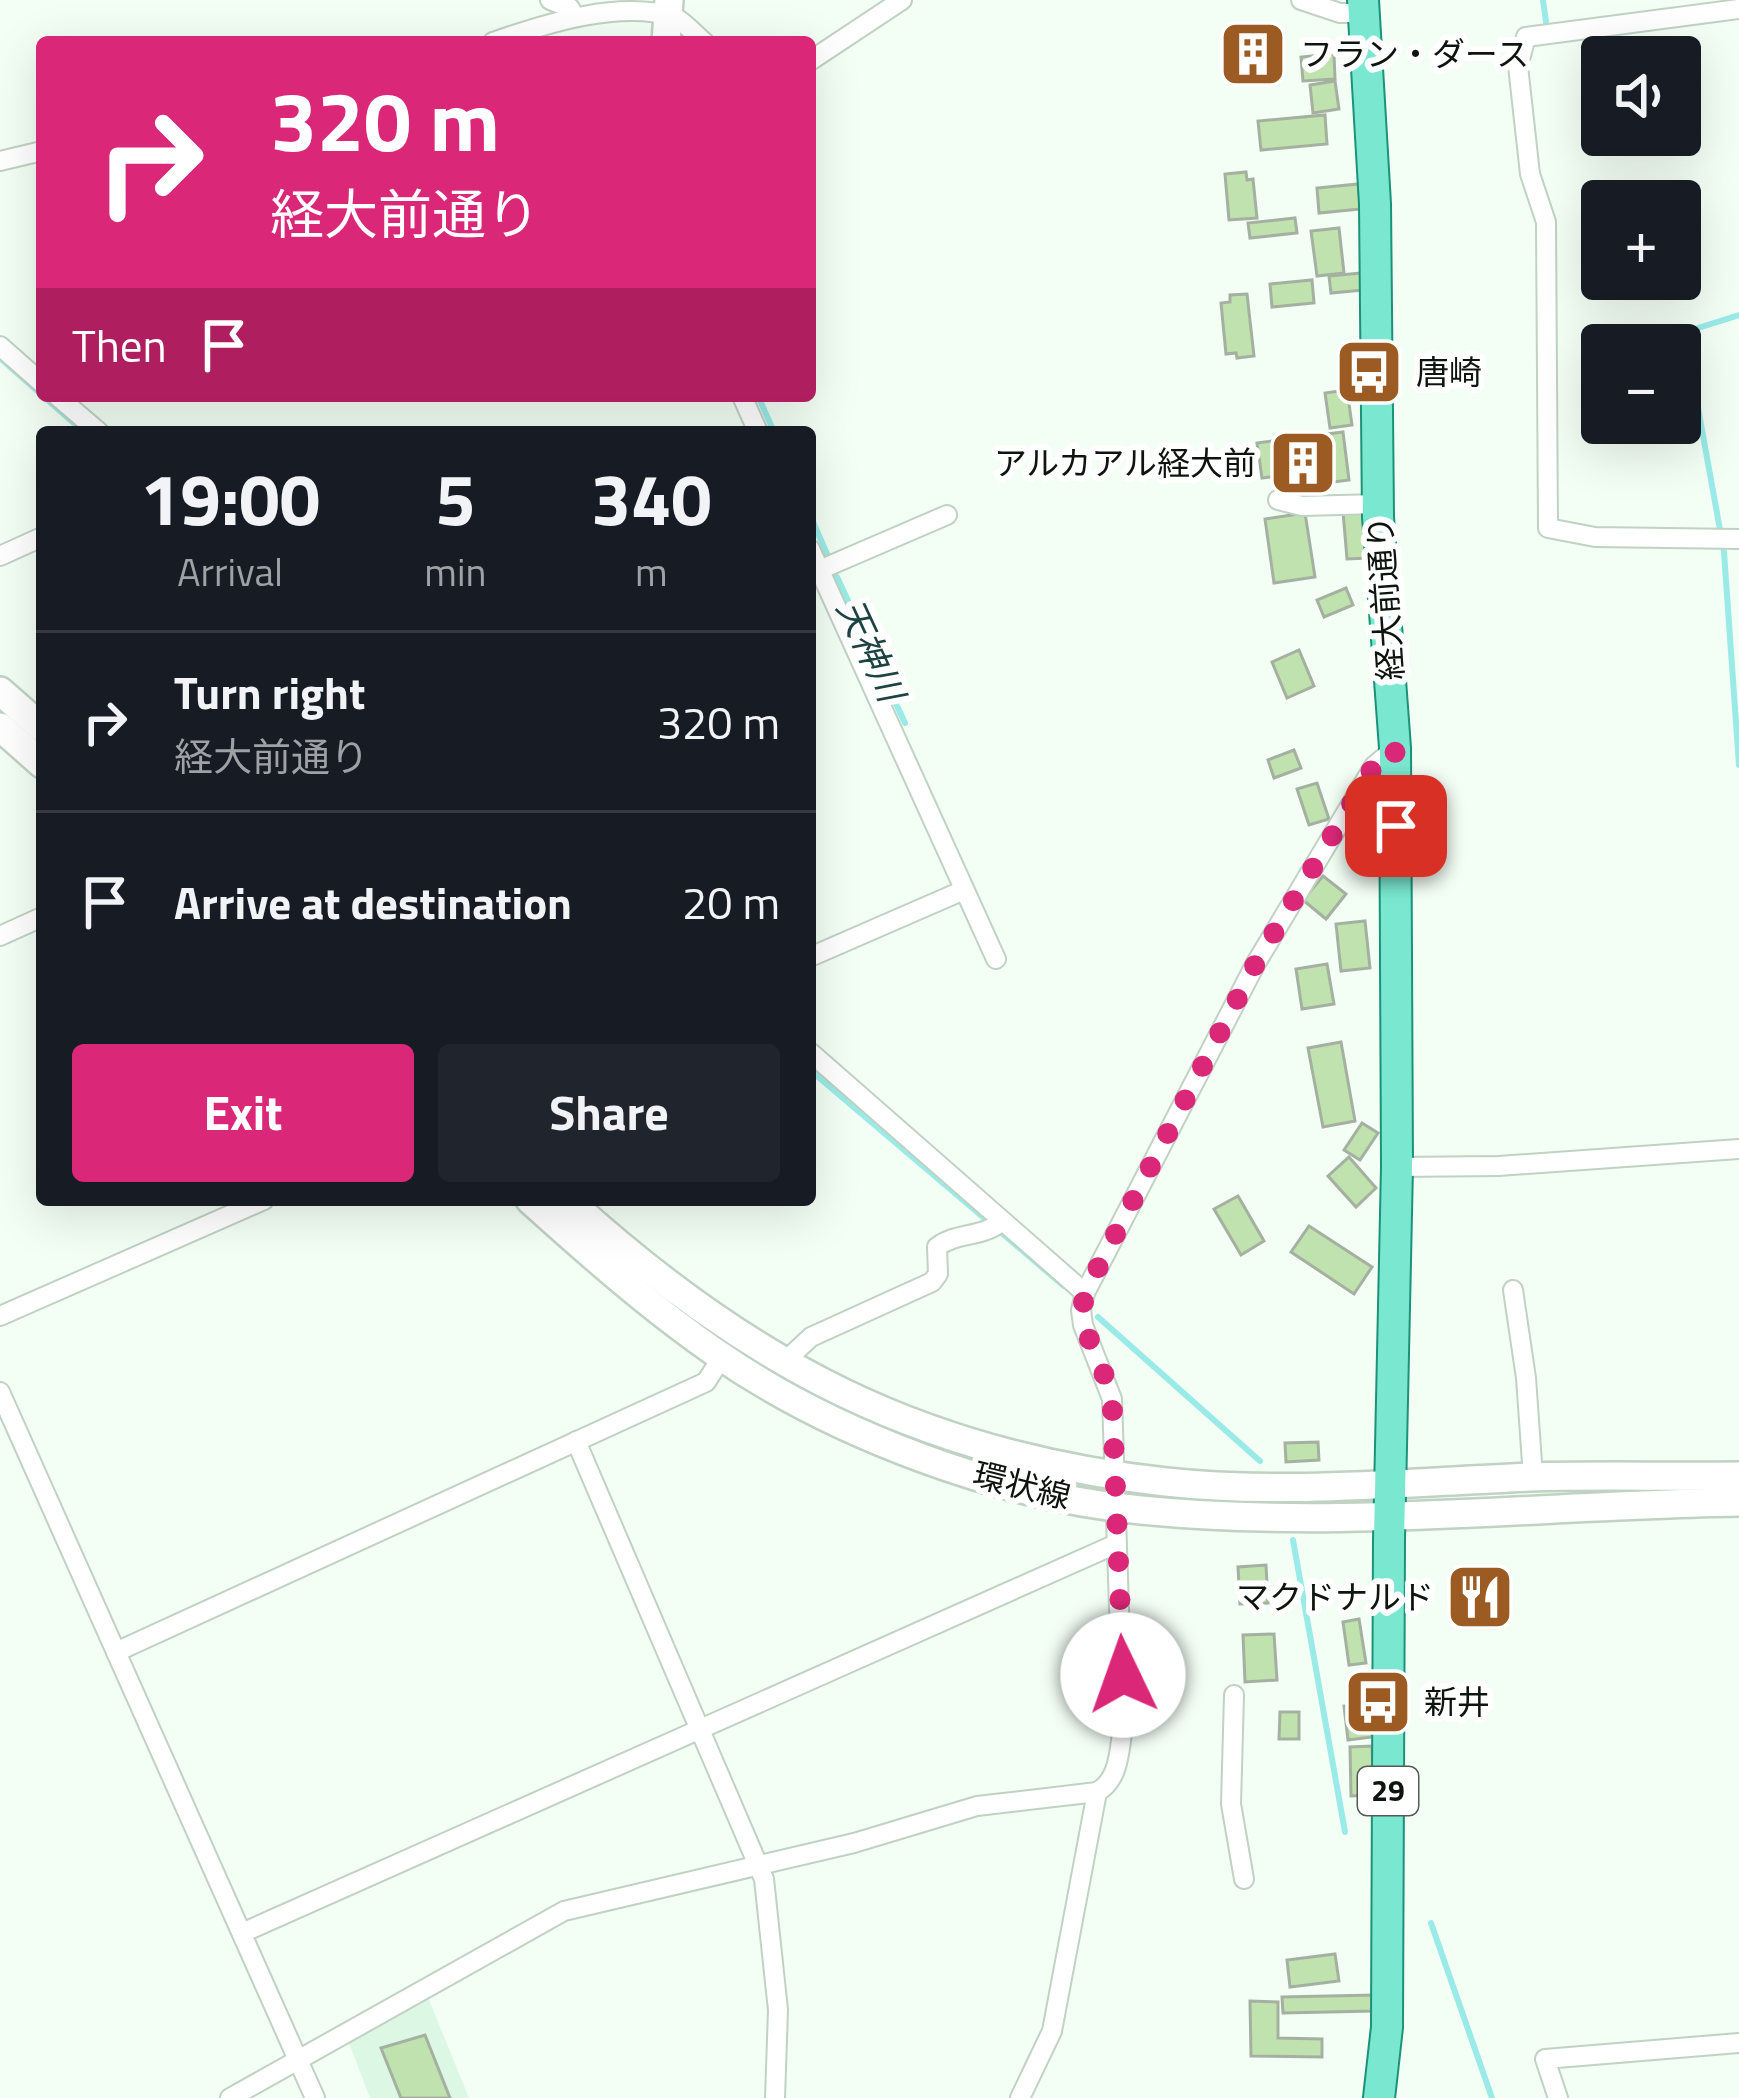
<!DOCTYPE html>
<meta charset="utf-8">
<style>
:root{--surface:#171b24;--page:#20242c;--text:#f1f3f6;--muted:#9ea1a6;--line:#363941;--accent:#db2777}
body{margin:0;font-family:"Titillium Web","Noto Sans JP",sans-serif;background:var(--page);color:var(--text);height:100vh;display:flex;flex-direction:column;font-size:45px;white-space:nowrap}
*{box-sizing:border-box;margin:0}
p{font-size:39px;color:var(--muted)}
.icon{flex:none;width:66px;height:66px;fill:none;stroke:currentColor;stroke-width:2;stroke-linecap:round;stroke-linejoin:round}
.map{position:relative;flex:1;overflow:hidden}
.panel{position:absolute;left:36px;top:426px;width:780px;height:780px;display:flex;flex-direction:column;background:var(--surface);border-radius:12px;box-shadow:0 12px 48px #0002}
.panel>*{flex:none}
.banner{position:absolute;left:36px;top:36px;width:780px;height:366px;border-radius:12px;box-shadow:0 12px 48px #0002;background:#db2777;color:#fff;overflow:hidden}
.buttons{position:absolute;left:1581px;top:36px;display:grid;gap:24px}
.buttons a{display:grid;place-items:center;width:120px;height:120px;border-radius:12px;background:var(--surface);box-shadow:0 12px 48px #0002;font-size:60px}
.pin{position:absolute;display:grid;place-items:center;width:102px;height:102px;color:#fff;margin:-51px;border-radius:24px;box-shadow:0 6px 18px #0006}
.me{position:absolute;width:132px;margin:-66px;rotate:357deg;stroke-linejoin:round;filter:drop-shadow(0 0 9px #0008)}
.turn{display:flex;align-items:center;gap:42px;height:252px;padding:0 36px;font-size:54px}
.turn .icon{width:156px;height:156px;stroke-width:2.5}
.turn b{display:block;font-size:84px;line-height:102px}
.then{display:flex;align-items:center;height:114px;padding:0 36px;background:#0003;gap:24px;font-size:45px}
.eta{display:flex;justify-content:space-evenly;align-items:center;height:204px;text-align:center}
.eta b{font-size:72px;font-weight:700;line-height:84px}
.action{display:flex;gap:24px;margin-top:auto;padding:24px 36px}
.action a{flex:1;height:138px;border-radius:12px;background:var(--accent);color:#fff;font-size:48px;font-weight:700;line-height:138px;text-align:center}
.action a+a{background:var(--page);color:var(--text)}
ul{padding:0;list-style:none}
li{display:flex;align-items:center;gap:36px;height:180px;padding:0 36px;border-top:3px solid var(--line)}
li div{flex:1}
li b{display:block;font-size:45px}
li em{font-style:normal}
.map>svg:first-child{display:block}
.built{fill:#dcf7e3}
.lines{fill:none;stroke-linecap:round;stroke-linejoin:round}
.stream{stroke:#9aebe7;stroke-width:6}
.building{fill:#c0e2ae;stroke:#a5b1a0;stroke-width:3}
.street-casing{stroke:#c0d2c4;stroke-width:22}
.secondary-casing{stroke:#c0d2c4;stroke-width:32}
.primary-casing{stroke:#1a9378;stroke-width:34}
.street{stroke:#fff;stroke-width:18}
.secondary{stroke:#fff;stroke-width:27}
.primary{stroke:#7ae8d0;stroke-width:30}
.route{stroke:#db2777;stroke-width:21;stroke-dasharray:0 37.8}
.labels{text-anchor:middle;stroke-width:12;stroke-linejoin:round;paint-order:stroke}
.shield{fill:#fff;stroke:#565a57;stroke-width:3}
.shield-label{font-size:30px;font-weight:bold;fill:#0e140f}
.poi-label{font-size:33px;fill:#0e140f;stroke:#fff;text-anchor:start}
.street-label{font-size:33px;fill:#0e140f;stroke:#fff}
.water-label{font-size:36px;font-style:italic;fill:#1d4342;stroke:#fff}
</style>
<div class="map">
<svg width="1739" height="2098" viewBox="0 0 1739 2098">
<rect width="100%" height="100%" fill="#f3fef5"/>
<!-- built -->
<polygon class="built" points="427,1995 469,2098 370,2098 348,2040"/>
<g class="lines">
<!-- stream -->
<g class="stream">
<polyline points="1543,0 1546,22"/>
<polyline points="1739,315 1698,328 1686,341 1724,552 1739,765"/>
<polyline points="0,358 42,395"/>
<polyline points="43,396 84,432"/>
<polyline points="758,396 774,432"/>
<polyline points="810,515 827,554"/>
<polyline points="837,577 905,723"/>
<polyline points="810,1070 1064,1286"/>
<polyline points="1098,1317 1260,1461"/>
<polyline points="1293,1540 1345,1832"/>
<polyline points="1431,1923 1492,2098"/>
</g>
</g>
<!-- building -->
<g class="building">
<polygon points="1265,24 1271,81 1241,84 1234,27"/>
<polygon points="1334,54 1335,79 1303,81 1301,57"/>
<polygon points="1335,81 1339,109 1313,113 1310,85"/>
<polygon points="1325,115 1327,144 1261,150 1258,121"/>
<polygon points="1246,172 1247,180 1253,179 1257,218 1229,220 1225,174"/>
<polygon points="1358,184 1361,209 1319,213 1317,188"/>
<polygon points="1295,218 1297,233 1250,238 1248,223"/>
<polygon points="1339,228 1344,273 1317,276 1311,231"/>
<polygon points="1362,273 1364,290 1331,293 1329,276"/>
<polygon points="1312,280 1314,303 1272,307 1270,284"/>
<polygon points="1247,294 1254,356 1237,358 1236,353 1226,354 1221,303 1230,302 1230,295"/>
<polygon points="1347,390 1352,425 1330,428 1325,393"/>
<polygon points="1343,432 1349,480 1318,484 1316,471 1262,478 1257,443 1304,437 1307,455 1313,454 1311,436"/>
<polygon points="1365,511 1369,558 1347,559 1343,512"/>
<polygon points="1305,513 1315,577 1274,583 1265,519"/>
<polygon points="1346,588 1353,605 1324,617 1317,600"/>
<polygon points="1299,650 1314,686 1287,698 1272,662"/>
<polygon points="1294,750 1301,768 1274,778 1268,760"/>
<polygon points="1317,783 1329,819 1309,825 1297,789"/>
<polygon points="1323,876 1346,894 1326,919 1303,900"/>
<polygon points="1365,921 1370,968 1341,971 1336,924"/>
<polygon points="1327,964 1334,1004 1302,1009 1296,969"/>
<polygon points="1341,1042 1355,1121 1323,1127 1308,1048"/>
<polygon points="1362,1123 1378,1133 1360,1160 1344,1150"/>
<polygon points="1349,1157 1376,1188 1356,1207 1328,1176"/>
<polygon points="1238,1196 1264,1241 1241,1255 1214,1209"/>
<polygon points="1309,1226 1372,1267 1354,1294 1291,1252"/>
<polygon points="1318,1442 1319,1460 1286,1462 1285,1443"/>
<polygon points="1266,1565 1268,1603 1240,1604 1238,1567"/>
<polygon points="1459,1567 1499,1567 1496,1628 1465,1625"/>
<polygon points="1359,1619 1366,1663 1349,1665 1343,1622"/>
<polygon points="1274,1634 1277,1680 1245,1682 1243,1635"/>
<polygon points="1368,1703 1372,1737 1348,1740 1344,1706"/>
<polygon points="1280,1712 1299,1712 1299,1739 1279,1739"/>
<polygon points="1372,1746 1374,1795 1351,1796 1350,1747"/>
<polygon points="1335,1954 1339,1981 1290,1987 1287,1960"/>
<polygon points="1374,1995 1374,2011 1283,2013 1282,1997"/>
<polygon points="1250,2001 1278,2002 1278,2038 1322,2039 1322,2057 1251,2056"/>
<polygon points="425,2035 450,2098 401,2098 381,2048"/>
</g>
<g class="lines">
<!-- street casing -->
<g class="street-casing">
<g id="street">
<polyline points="550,0 570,8 573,14"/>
<polyline points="1301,0 1340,13 1363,13"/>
<polyline points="1739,9 1526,37 1518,66 1530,174 1546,222 1548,528 1595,537 1739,539"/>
<path d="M493,42c54,-19 127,-42 182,-25 11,7 20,17 29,25"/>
<polyline points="810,61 902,0"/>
<polyline points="0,161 42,151"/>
<polyline points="0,346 42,383"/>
<polyline points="57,396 99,432"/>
<polyline points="742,396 758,432"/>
<polyline points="1278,500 1302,506 1378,504"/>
<polyline points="810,549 996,959"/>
<polyline points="0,556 42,537"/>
<polyline points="810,574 947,515"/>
<polyline points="0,936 42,917"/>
<polyline points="810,957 964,890"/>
<polyline points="810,1052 1085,1293"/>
<polyline points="1397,1167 1499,1166 1739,1149"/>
<polyline points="1513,1290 1526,1378 1533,1477"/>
<polyline points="0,1316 264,1200"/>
<path d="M783,1363l28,-26 121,-55 6,-8 -1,-27c19,-15 46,-9 65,-26"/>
<polyline points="0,1392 315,2098"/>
<polyline points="576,1441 764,1879 778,2010 775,2098"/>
<polyline points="116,1652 706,1382 722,1357"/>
<polyline points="1234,1695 1231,1804 1244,1879"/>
<polyline points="242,1933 1116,1544"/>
<path d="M230,2098l334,-187 290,-68 123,-37 120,-14c23,-13 22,-42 26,-65l-11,-328 -29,-74 -2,-15 4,-17 171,-330 118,-197 21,-18"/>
<polyline points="1020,2098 1052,2031 1097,1792"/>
<polyline points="1558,2098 1545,2059 1739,2043"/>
</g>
</g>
<!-- secondary casing -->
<g class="secondary-casing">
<g id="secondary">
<polyline points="666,42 669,0"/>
<polyline points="0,691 42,728"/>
<polyline points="0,727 42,764"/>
<path d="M530,1200c60,54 122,109 189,155 116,80 282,142 422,155 199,20 399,-5 598,-8"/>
<path d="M568,1200c180,164 353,255 598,282 120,13 243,0 364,-5 69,-2 139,0 209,-1"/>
</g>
</g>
<!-- primary casing -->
<g class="primary-casing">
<polyline id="primary" points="1363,0 1375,204 1378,517 1395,748 1397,1167 1389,1540 1387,2027 1379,2098"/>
</g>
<!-- street -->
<use href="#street" class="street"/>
<!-- secondary -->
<use href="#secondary" class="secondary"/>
<!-- primary -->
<use href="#primary" class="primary"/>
</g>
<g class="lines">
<!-- route -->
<path class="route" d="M1123,1675l-11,-276c-8,-37 -36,-68 -27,-106l171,-330 118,-197 21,-18 1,78"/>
</g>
<!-- icons -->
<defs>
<g id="building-square" transform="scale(3.45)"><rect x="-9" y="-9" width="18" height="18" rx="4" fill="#9b5b23" stroke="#fff"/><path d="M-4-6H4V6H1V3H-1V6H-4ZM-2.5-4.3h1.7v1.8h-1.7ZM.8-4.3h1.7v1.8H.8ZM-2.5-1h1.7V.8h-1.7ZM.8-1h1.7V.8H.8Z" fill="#fff"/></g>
<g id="bus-square" transform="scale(3.45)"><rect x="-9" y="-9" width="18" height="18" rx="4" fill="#9b5b23" stroke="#fff"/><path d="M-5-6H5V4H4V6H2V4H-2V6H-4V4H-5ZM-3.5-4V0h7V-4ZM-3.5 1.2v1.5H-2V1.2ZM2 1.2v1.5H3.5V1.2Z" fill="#fff"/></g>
<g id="restaurant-square" transform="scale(3.45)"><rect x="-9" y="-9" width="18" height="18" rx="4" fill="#9b5b23" stroke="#fff"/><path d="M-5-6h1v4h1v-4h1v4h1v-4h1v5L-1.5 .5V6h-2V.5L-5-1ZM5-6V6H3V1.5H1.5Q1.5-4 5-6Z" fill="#fff"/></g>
</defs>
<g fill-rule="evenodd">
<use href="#building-square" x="1253" y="54"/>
<use href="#bus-square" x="1369" y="372"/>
<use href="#building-square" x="1303" y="463"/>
<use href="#restaurant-square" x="1480" y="1597"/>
<use href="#bus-square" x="1378" y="1702"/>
</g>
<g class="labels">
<!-- shield labels -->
<rect class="shield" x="1358" y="1767" width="60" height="48" rx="9"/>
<g class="shield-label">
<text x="1388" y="1801">29</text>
</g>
<!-- poi labels -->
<g class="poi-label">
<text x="1300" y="66">フラン・ダース</text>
<text x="1416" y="384">唐崎</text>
<text x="1256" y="475" text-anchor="end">アルカアル経大前</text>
<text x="1434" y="1609" text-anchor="end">マクドナルド</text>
<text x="1424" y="1714">新井</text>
</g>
<!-- street labels -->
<g class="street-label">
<text transform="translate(1385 598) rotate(-94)" y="12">経大前通り</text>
<text transform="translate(1022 1485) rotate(14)" y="12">環状線</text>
</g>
<!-- water labels -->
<g class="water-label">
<text transform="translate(871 650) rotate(65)" y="13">天神川</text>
</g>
</g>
</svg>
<div class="buttons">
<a><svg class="icon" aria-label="sound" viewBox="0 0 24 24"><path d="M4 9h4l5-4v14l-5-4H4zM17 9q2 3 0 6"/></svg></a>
<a>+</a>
<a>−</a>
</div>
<div class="pin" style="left:1396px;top:826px;background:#d93025"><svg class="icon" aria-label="arrive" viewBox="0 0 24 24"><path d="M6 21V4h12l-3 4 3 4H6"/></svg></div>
<svg class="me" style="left:1123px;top:1675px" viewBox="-20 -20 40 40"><circle r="19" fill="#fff"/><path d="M0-13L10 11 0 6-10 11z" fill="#db2777"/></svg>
<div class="banner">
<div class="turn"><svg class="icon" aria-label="right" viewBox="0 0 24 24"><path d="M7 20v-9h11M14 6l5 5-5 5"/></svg><div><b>320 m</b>経大前通り</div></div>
<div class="then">Then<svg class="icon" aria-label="arrive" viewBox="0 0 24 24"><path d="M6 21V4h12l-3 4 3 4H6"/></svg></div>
</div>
<section class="panel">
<div class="eta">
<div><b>19:00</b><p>Arrival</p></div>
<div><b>5</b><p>min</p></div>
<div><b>340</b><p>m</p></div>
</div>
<ul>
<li><svg class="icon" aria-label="right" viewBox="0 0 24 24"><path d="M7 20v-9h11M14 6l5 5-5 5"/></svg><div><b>Turn right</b><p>経大前通り</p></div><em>320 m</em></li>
<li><svg class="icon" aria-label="arrive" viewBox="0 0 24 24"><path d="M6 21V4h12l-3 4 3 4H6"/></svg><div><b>Arrive at destination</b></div><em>20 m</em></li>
</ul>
<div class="action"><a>Exit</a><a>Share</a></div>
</section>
</div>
